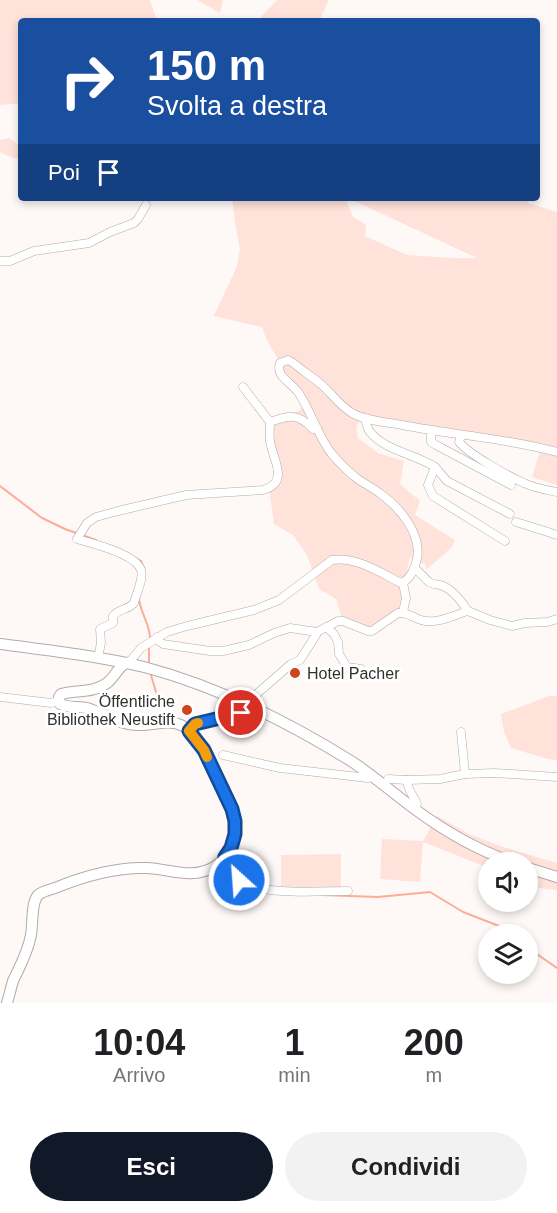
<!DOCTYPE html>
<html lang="it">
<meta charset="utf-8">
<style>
:root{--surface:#fff;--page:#f2f2f2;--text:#202124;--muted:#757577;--accent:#111827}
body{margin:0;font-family:Arial,sans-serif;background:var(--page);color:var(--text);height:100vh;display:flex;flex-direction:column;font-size:22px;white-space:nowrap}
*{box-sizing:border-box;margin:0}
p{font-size:20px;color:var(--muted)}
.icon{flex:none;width:33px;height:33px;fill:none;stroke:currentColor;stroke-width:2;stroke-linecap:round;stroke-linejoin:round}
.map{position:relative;height:1003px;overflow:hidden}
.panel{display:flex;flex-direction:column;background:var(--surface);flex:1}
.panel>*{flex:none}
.top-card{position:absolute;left:18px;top:18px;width:522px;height:183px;border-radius:6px;box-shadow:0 3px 9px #0003;background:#1a4fa0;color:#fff;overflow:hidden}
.tools{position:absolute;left:478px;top:852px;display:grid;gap:12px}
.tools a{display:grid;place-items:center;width:60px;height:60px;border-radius:50%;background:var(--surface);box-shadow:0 3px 9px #0003;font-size:30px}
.pin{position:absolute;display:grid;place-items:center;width:51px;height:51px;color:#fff;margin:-26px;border:3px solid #fff;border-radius:50%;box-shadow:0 2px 6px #0007}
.me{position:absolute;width:66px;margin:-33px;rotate:334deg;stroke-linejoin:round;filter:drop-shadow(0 0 4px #0008)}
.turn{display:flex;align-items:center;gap:21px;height:126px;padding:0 30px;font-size:27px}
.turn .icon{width:78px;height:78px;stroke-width:2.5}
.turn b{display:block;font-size:42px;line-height:51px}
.then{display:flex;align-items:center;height:57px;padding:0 30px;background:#0003;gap:12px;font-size:22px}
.eta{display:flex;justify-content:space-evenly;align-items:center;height:102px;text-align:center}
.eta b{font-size:36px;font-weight:800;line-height:42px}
.action{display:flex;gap:12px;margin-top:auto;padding:12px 30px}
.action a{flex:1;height:69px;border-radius:36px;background:var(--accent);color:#fff;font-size:24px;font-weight:800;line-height:69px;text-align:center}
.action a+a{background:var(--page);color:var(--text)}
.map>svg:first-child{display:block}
.green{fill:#ffe2da}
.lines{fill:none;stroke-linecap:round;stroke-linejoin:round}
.stream{stroke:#fdac95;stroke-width:2}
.street-casing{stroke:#b1aba9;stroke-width:9}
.secondary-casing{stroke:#b1aba9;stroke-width:12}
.street{stroke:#fff;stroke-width:8}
.secondary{stroke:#fff;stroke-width:10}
.route-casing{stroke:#114b97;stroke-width:15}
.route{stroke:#1a73e8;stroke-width:10}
.slow{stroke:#f59e0b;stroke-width:10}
.poi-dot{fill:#ce451d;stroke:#fff;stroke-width:2}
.labels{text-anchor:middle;stroke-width:6;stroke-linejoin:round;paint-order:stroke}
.poi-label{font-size:16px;fill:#322f2f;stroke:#fff;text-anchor:start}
</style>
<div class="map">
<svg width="557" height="1003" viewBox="0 0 557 1003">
<rect width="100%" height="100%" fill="#fef9f7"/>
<!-- green -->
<g class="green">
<polygon points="0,0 150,0 157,21 21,21 21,103 0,105"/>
<polygon points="197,0 223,0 220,13"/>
<polygon points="277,0 329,0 319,21 257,21"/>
<polygon points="10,138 21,148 21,160 8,156 0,152 0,140"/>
<polygon points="232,198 345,198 353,217 366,225 365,236 407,255 452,258 477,258 348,198 528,198 528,203 557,212 557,485 532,477 541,448 461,435 365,415 356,426 358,438 378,453 404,461 400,484 420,501 415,515 455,540 452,547 426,570 425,564 410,557 398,613 372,631 343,621 336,599 319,589 307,555 293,535 274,524 269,488 276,483 270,422 300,410 305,401 282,376 280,363 267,340 262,327 214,316 237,266 240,249 235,223"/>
<polygon points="549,696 557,696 557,760 548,759 511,748 504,732 501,714"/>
<polygon points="437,816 469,834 503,847 557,863 557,890 539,888 528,884 528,862 489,862 489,868 423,842 420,882 380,879 382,839 423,841"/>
<polygon points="341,854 341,888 281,888 281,855"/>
</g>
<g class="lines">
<!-- stream -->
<g class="stream">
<polyline points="0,486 42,518 65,529 96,540"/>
<polyline points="134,557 141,561 144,568"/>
<path d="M139,597c0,15 12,27 11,43"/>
<polyline points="149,664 149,645"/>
<polyline points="150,672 157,695"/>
<polyline points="186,735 196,748 205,766"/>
<path d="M224,863c2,5 3,11 5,15 6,12 24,14 36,15"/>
<polyline points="322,895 378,897 430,892 463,912 499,926 511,934"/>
<polyline points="528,948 557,968"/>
</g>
<!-- street casing -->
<g class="street-casing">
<g id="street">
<polyline points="0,261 10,261 34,251 89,243 110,232 134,223 138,219 146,205"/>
<path d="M243,387l27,35c20,-7 28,-9 43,7l4,-1"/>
<path d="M365,418c1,5 2,10 5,14 14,18 45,22 65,35"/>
<polyline points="433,431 431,436 431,442 436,445 511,485"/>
<path d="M461,435l-2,7c11,13 49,34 65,41 10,5 22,7 33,9"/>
<polyline points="516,522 557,535"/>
<polyline points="505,541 433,496 428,485 435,467 447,481 510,514"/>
<path d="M414,568c7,5 9,9 15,14 4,3 9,2 14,4 10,4 19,16 25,25"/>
<path d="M403,583c8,-6 12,-14 14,-24 5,-25 -17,-51 -36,-65 -9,-7 -19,-11 -27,-18 -9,-7 -16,-15 -23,-23 -14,-19 -20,-42 -33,-61 -7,-10 -23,-15 -18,-29l8,-3 4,2c10,8 20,15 30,23 10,9 18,21 30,28 14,8 34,9 50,12 51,10 104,13 155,27"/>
<polyline points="403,612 406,598 403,583"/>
<polyline points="326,627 334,634 338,642 339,654 347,667 361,669"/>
<path d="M157,637l3,5 3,2 47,7h13l26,-6 25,-12 16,-5 27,4 21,-11h5l25,10h4l26,-18c9,-1 14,4 23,7 14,5 33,-5 47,-9l22,9 22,6 13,-3 22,-1 10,-3"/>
<path d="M98,658l3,-15 -1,-14 13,-6v-7c5,-7 15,-6 21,-13 2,-9 10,-24 7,-33 -5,-16 -49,-27 -64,-31l10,-16 9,-6 22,-6 68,-16 77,-5c27,-8 10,-29 7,-49 -1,-6 0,-13 0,-19"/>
<path d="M126,663l6,-4 9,-11 26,-16 20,-6 67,-16 25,-10 53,-40c23,-4 47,12 67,22l4,1"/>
<polyline points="0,697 51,703 59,701"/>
<polyline points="252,698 291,664 300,660 316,635 317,632"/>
<polyline points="189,731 195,724 241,713 245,710"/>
<polyline points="461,732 465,774"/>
<polyline points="223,755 280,768 368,778"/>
<polyline points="388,779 407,780 440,779 465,774 495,773 557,777"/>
<path d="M407,780c0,10 7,16 10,24l-2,5"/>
<path d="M225,857c7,7 6,18 15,24 25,15 79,10 108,10"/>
</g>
</g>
<!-- secondary casing -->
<g class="secondary-casing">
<g id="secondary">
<path d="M0,644c47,6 98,12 144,23 72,19 144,55 207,94 23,15 43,33 65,49 30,22 61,40 96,52"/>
<polyline points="528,868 557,877"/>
<path d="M7,1003c2,-7 4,-15 6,-22 7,-15 15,-29 18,-46 2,-11 0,-32 7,-40 5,-4 11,-5 17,-7 29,-12 60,-21 92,-20 23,1 45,12 67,-1 39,-25 14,-66 -1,-97 -8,-15 -14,-35 -30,-44 -14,-8 -30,0 -45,-1 -18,0 -34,-12 -51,-17 -9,-2 -19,0 -27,-4l-1,-7 2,-3c15,-4 33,-1 46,-11 8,-6 10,-15 19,-20"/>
</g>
</g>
<!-- street -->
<use href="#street" class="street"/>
<!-- secondary -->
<use href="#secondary" class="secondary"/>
</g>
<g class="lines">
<!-- route casing -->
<g class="route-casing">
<path id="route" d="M239,880c-7,-7 -7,-16 -14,-23l6,-9 4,-14v-13l-3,-12 -28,-59 -15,-19 6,-7 46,-11"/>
</g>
<!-- route -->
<use href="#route" class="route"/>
<!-- slow -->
<polyline class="slow" points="198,723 195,724 189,731 204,750 207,757"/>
</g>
<!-- markers -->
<g class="poi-dot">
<circle cx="295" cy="673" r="6"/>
<circle cx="187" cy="710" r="6"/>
</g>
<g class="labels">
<!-- poi labels -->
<g class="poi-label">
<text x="307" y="679">Hotel Pacher</text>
<text x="175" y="707" text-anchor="end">Öffentliche<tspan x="175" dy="18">Bibliothek Neustift</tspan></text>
</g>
</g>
</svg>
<div class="tools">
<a><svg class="icon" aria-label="sound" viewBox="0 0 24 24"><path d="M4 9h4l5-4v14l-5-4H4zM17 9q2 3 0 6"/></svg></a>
<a><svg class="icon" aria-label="layers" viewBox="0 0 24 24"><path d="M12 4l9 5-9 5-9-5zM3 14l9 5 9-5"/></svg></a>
</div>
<div class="pin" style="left:241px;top:713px;background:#d93025"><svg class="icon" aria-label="arrive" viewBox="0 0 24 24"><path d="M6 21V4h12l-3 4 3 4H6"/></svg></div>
<svg class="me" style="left:239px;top:880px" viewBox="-20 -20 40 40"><circle r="17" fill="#1a73e8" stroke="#fff" stroke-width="3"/><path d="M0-11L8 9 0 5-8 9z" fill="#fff"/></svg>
<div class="top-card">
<div class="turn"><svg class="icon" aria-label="right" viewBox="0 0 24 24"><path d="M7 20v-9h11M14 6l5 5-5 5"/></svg><div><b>150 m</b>Svolta a destra</div></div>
<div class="then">Poi<svg class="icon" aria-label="arrive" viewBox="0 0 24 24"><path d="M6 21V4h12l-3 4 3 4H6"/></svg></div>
</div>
</div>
<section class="panel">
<div class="eta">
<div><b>10:04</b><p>Arrivo</p></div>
<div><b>1</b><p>min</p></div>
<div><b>200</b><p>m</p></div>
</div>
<div class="action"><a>Esci</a><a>Condividi</a></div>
</section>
